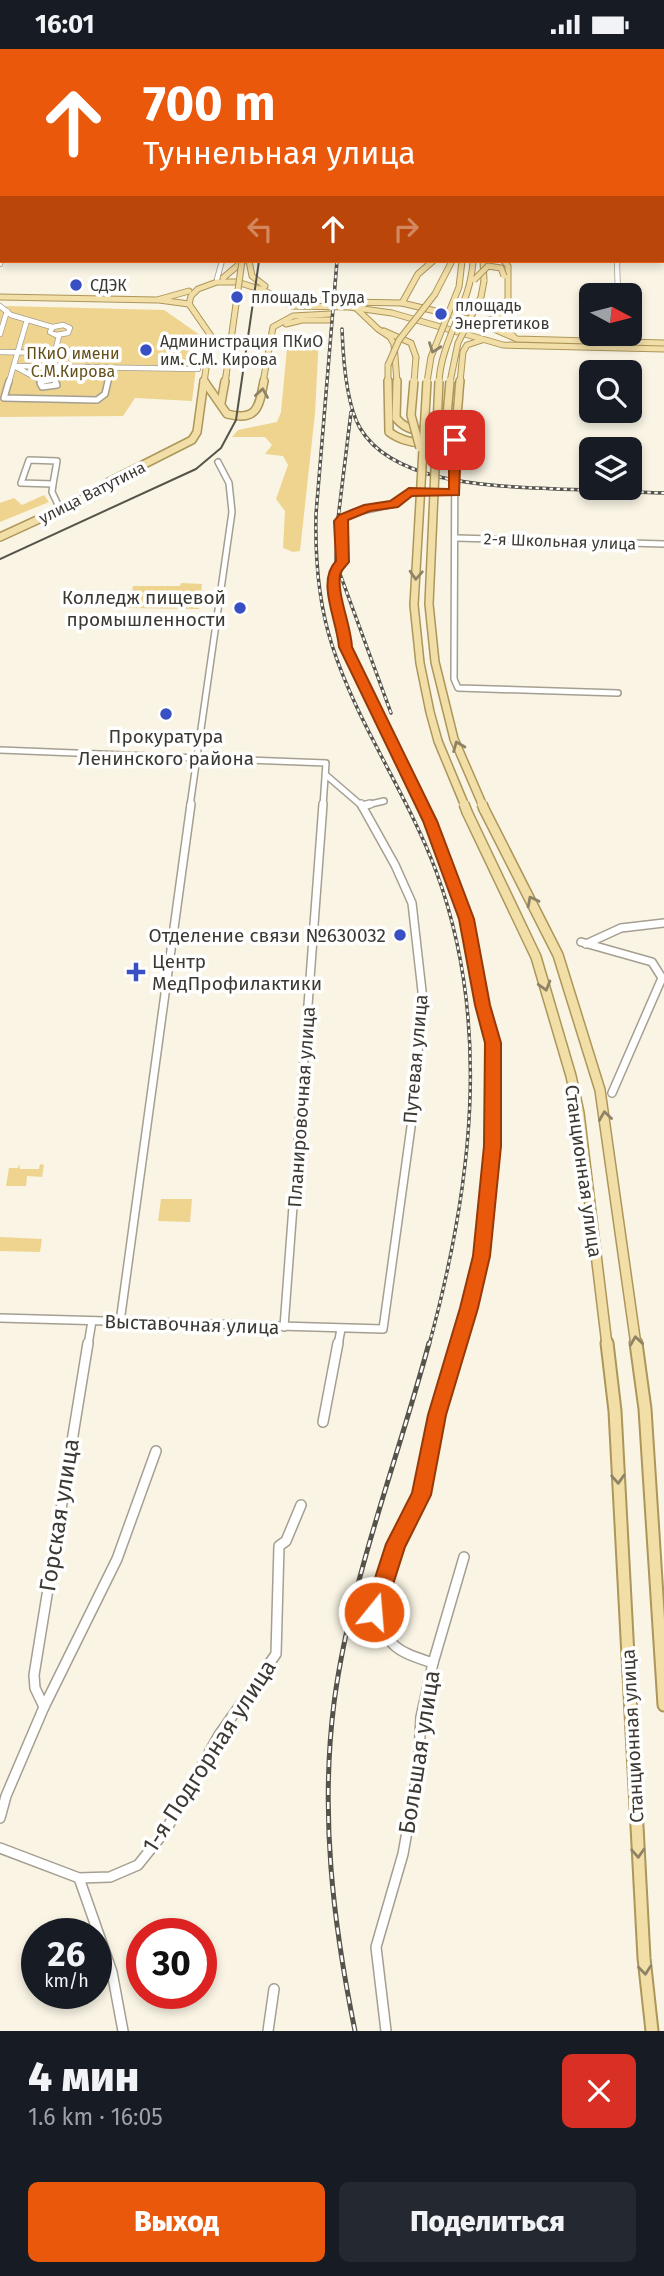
<!DOCTYPE html>
<html lang="ru">
<meta charset="utf-8">
<style>
:root{--surface:#171b24;--page:#242831;--text:#f1f3f6;--muted:#9ea1a6;--accent:#ea580c}
body{margin:0;font-family:"Fira Sans",sans-serif;background:var(--page);color:var(--text);height:100vh;display:flex;flex-direction:column;font-size:26px;white-space:nowrap}
*{box-sizing:border-box;margin:0}
p{font-size:23px;color:var(--muted)}
.icon{flex:none;width:38px;height:38px;fill:none;stroke:currentColor;stroke-width:2;stroke-linecap:round;stroke-linejoin:round}
.map{position:relative;height:1982px;overflow:hidden}
.details{display:flex;flex-direction:column;background:var(--surface);flex:1}
.details>*{flex:none}
.hud{position:absolute;left:0px;top:0px;width:665px;height:214px;box-shadow:0 4px 10px #0003;background:#ea580c;color:#fff;overflow:hidden}
.needle{width:46px;rotate:97deg}
.fabs{position:absolute;left:579px;top:234px;display:grid;gap:14px}
.fabs a{display:grid;place-items:center;width:63px;height:63px;border-radius:10px;background:var(--surface);box-shadow:0 4px 10px #0003;font-size:35px}
.speed{position:absolute;left:21px;top:1869px;display:flex;gap:14px;font-size:35px;font-weight:700;text-align:center}
.speed>*{display:grid;place-content:center;width:91px;height:91px;border-radius:50%;background:var(--surface);box-shadow:0 4px 10px #0003;line-height:1}
.speed small{font-size:18px;font-weight:400}
.speed .limit{border:10px solid #d22;background:#fff;color:#111}
.pin{position:absolute;display:grid;place-items:center;width:60px;height:60px;color:#fff;margin:-30px;border-radius:14px;box-shadow:0 4px 10px #0006}
.me{position:absolute;width:77px;margin:-38px;rotate:17deg;stroke-linejoin:round;filter:drop-shadow(0 0 5px #0008)}
.turn{display:flex;align-items:center;gap:24px;height:147px;padding:0 28px;font-size:32px}
.turn .icon{width:91px;height:91px;stroke-width:2.5}
.turn b{display:block;font-size:49px;line-height:60px}
.lanes{display:flex;align-items:center;height:66px;padding:0 28px;background:#0003;justify-content:center;gap:35px;direction:ltr}
.lanes .off{opacity:.35}
.round{display:grid;place-items:center;flex:none;width:74px;height:74px;border-radius:10px;background:var(--page)}
.overview{display:flex;align-items:center;justify-content:space-between;height:119px;padding:0 28px}
h1{font-size:42px;font-weight:800;line-height:52px}
.button{display:flex;gap:14px;margin-top:auto;padding:14px 28px}
.button a{flex:1;height:80px;border-radius:10px;background:var(--accent);color:#fff;font-size:28px;font-weight:800;line-height:80px;text-align:center}
.button a+a{background:var(--page);color:var(--text)}
.status{display:flex;justify-content:space-between;align-items:center;height:49px;padding:0 35px;background:var(--surface);direction:ltr}
.status svg{height:19px;fill:currentColor}
.map>svg:first-child{display:block}
.green{fill:#eed48f}
.lines{fill:none;stroke-linecap:round;stroke-linejoin:round}
.minor-far3-casing{stroke:#a59f91;stroke-width:6}
.minor-far2-casing{stroke:#a59f91;stroke-width:8}
.minor-far1-casing{stroke:#a59f91;stroke-width:10}
.minor-casing{stroke:#a59f91;stroke-width:12}
.major-far3-casing{stroke:#ad9659;stroke-width:7}
.major-far2-casing{stroke:#ad9659;stroke-width:10}
.major-far1-casing{stroke:#ad9659;stroke-width:12}
.major-casing{stroke:#ad9659;stroke-width:15}
.minor-far3{stroke:#fff;stroke-width:4.5}
.minor-far2{stroke:#fff;stroke-width:5}
.minor-far1{stroke:#fff;stroke-width:7}
.minor{stroke:#fff;stroke-width:9}
.major-far3{stroke:#f2dea7;stroke-width:5}
.major-far2{stroke:#f2dea7;stroke-width:7}
.major-far1{stroke:#f2dea7;stroke-width:9}
.major{stroke:#f2dea7;stroke-width:11}
.tram{stroke:#56534b;stroke-width:2}
.rail-far1-casing{stroke:#56534b;stroke-width:3.5}
.rail-casing{stroke:#56534b;stroke-width:5}
.rail-far1{stroke:#fff;stroke-width:2;stroke-dasharray:3.5;stroke-linecap:butt}
.rail{stroke:#fff;stroke-width:2.5;stroke-dasharray:7;stroke-linecap:butt}
.major-bridge-far2-casing{stroke:#ad9659;stroke-width:7;stroke-linecap:butt}
.major-bridge-far1-casing{stroke:#ad9659;stroke-width:10;stroke-linecap:butt}
.major-bridge-casing{stroke:#ad9659;stroke-width:12;stroke-linecap:butt}
.major-bridge-far2{stroke:#f2dea7;stroke-width:5}
.major-bridge-far1{stroke:#f2dea7;stroke-width:7}
.major-bridge{stroke:#f2dea7;stroke-width:9}
.oneway{stroke:#8e8367}
.route{fill:#ea580c;stroke:#983908;stroke-width:2}
.poi-dot{fill:#3850c3;stroke:#fff;stroke-width:2.5}
.labels{text-anchor:middle;stroke-width:7;stroke-linejoin:round;paint-order:stroke}
.far-poi-label{font-size:16px;fill:#3c3933;stroke:#fff;text-anchor:start}
.far-park-label{font-size:16px;fill:#64511a;stroke:#fff}
.far-street-label{font-size:16px;fill:#3c3933;stroke:#fff}
.poi-label{font-size:19px;fill:#3c3933;stroke:#fff;text-anchor:end}
.street-label{font-size:19px;fill:#3c3933;stroke:#fff}
.near-street-label{font-size:23px;fill:#3c3933;stroke:#fff}
</style>
<div class="status"><b>16:01</b><svg viewBox="0 0 49 12"><path d="M0 12V9h3v3zM5 12V6h3v6zM10 12V3h3v9zM15 12V0h3v12zM26 1h20v11H26zM47 4h2v5h-2z"/></svg></div>
<div class="map">
<svg width="664" height="1982" viewBox="0 0 664 1982">
<rect width="100%" height="100%" fill="#f9f4e4"/>
<!-- green -->
<g class="green">
<polygon points="7,257 164,261 200,286 192,352 135,349 123,367 0,368 0,260"/>
<polygon points="294,285 319,288 315,364 300,502 293,503 283,499 285,462 276,450 288,416 283,407 265,405 272,396 265,388 232,388 238,381 277,373 281,363 288,288"/>
<polygon points="44,446 49,453 0,473 0,454 14,449 22,456"/>
<polygon points="181,534 202,535 199,560 129,559 133,537 180,537"/>
<polygon points="19,1115 20,1120 39,1120 40,1115 44,1116 42,1128 27,1127 26,1137 6,1137 9,1119 18,1119"/>
<polygon points="161,1150 192,1150 190,1173 158,1172"/>
<polygon points="0,1188 42,1190 40,1203 0,1202"/>
</g>
<g class="lines">
<!-- minor-far3 casing -->
<g class="minor-far3-casing">
<g id="minor-far3">
<polyline points="617,212 618,247"/>
<polyline points="0,215 2,209"/>
<polyline points="217,230 222,212"/>
<polyline points="0,257 11,266 52,278"/>
<polygon points="63,276 70,279 68,284 56,286 50,283 53,278"/>
<polyline points="0,285 7,262"/>
<polyline points="0,303 101,305"/>
<polyline points="108,319 108,333"/>
<polyline points="48,330 59,287"/>
<polyline points="42,332 14,317 198,320"/>
<polyline points="9,333 27,271"/>
<polyline points="41,333 54,330 56,333"/>
</g>
</g>
<!-- minor-far2 casing -->
<g class="minor-far2-casing">
<g id="minor-far2">
<polyline points="9,332 4,349 97,351 105,345 108,332"/>
<polyline points="43,332 40,334 42,338 57,336 55,332"/>
<polyline points="455,375 454,630 458,639 618,644"/>
<polygon points="29,411 57,412 53,435 21,434"/>
<polyline points="53,435 52,443 60,460"/>
<polyline points="456,489 664,495"/>
<polyline points="0,701 326,714 323,757"/>
<polyline points="326,726 362,757"/>
<polyline points="190,757 232,463 229,434 218,413"/>
<polyline points="362,757 384,752"/>
<path d="M423,757c-22,-46 -113,-202 -80,-244l-3,-41 12,-8 42,-9 15,-12h46"/>
</g>
</g>
<!-- minor-far1 casing -->
<g class="minor-far1-casing">
<g id="minor-far1">
<polyline points="422,755 444,806 466,870 493,994 492,1097 481,1207 458,1296"/>
<polyline points="362,757 370,755"/>
<polyline points="581,893 652,913 662,929 612,1044"/>
<polyline points="586,895 621,879 664,874"/>
<polyline points="0,1269 383,1280 411,1078 423,951 412,854 395,816 361,755"/>
<polyline points="120,1273 191,755"/>
<polyline points="284,1278 323,755"/>
<polyline points="88,1296 92,1272"/>
<polyline points="338,1296 341,1280"/>
</g>
</g>
<!-- minor casing -->
<g class="minor-casing">
<g id="minor">
<polyline points="323,1373 338,1294"/>
<path d="M433,1614c-37,-12 -43,-15 -59,-51l22,-68 26,-49 15,-80 21,-72"/>
<polyline points="44,1658 117,1510 156,1402"/>
<polyline points="0,1769 6,1747 44,1658 35,1639 34,1626 88,1294"/>
<polyline points="0,1799 79,1829 110,1828 138,1816 166,1781 219,1686 276,1605 279,1497 286,1492 301,1456"/>
<polyline points="79,1829 112,1923 123,1982"/>
<polyline points="268,1982 274,1940"/>
<polyline points="386,1982 376,1898 403,1805 418,1721 421,1668 433,1614 464,1508"/>
</g>
</g>
<!-- major-far3 casing -->
<g class="major-far3-casing">
<g id="major-far3">
<polyline points="256,0 261,2"/>
<polyline points="249,212 252,227 265,237"/>
<polyline points="483,212 484,232"/>
<polyline points="504,212 508,217 508,281 514,288"/>
<polyline points="223,229 243,212"/>
<polyline points="435,245 452,212"/>
<polyline points="0,248 157,251 189,242"/>
<polyline points="159,251 189,255"/>
<polyline points="346,253 402,254 473,271 517,290 664,294"/>
<polyline points="402,254 418,225 433,212"/>
<polyline points="357,260 378,280 390,288 394,295 397,333"/>
<polyline points="480,272 499,270 504,260"/>
<polyline points="286,275 302,271 329,271"/>
<polyline points="384,282 411,294 416,308"/>
<polyline points="388,316 388,333"/>
<polyline points="204,331 206,333"/>
<polyline points="204,333 211,287 189,255 191,247 198,240 217,233 237,233 263,241 292,257 349,258 392,264 503,296 664,300"/>
<polyline points="225,333 226,327"/>
<polyline points="263,333 273,278 293,267 330,265"/>
<polyline points="460,333 463,303 467,296 482,291"/>
</g>
</g>
<!-- major-far2 casing -->
<g class="major-far2-casing">
<g id="major-far2">
<path d="M204,332l23,33c31,8 32,-8 37,-33"/>
<path d="M388,332l1,51c17,13 54,19 65,-6 5,-13 4,-31 6,-45"/>
<path d="M397,332l-1,37c14,17 39,17 51,-2"/>
<polyline points="221,354 225,332"/>
<polyline points="0,488 85,449 109,433 192,391 197,383 204,332"/>
</g>
</g>
<!-- major-far1 casing -->
<g class="major-far1-casing">
<g id="major-far1">
<polyline points="484,760 558,906 600,1041 636,1296"/>
<polyline points="467,763 536,908 571,1027 579,1064 607,1296"/>
</g>
</g>
<!-- major casing -->
<g class="major-casing">
<g id="major">
<polyline points="607,1294 615,1362 644,1909 652,1982"/>
<polyline points="636,1294 645,1360 664,1656"/>
</g>
</g>
<!-- minor-far3 -->
<use href="#minor-far3" class="minor-far3"/>
<!-- minor-far2 -->
<use href="#minor-far2" class="minor-far2"/>
<!-- minor-far1 -->
<use href="#minor-far1" class="minor-far1"/>
<!-- minor -->
<use href="#minor" class="minor"/>
<!-- major-far3 -->
<use href="#major-far3" class="major-far3"/>
<!-- major-far2 -->
<use href="#major-far2" class="major-far2"/>
<!-- major-far1 -->
<use href="#major-far1" class="major-far1"/>
<!-- major -->
<use href="#major" class="major"/>
<!-- tram -->
<g class="tram">
<polyline points="267,0 271,2"/>
<polyline points="0,510 196,420 221,399 236,371 259,212"/>
</g>
<!-- rail-far1 casing -->
<g class="rail-far1-casing">
<g id="rail-far1">
<polyline points="292,0 294,2"/>
<path d="M337,212l-21,253c-1,45 2,88 16,131 25,79 75,148 104,226 57,154 35,320 -7,474"/>
<path d="M342,280c1,27 4,75 18,99 34,58 139,58 197,61 36,1 71,3 107,4"/>
<polyline points="351,363 337,478 336,514 391,664"/>
</g>
</g>
<!-- rail casing -->
<g class="rail-casing">
<path id="rail" d="M355,1982c-22,-108 -35,-217 -21,-328 16,-122 63,-241 95,-360"/>
</g>
<!-- rail-far1 -->
<use href="#rail-far1" class="rail-far1"/>
<!-- rail -->
<use href="#rail" class="rail"/>
<!-- major-bridge-far2 casing -->
<g class="major-bridge-far2-casing">
<g id="major-bridge-far2">
<polyline points="474,231 488,217 501,219 504,227"/>
<polyline points="388,316 399,291 435,245"/>
<polyline points="226,327 242,212"/>
<polyline points="414,333 416,308"/>
<polyline points="427,333 431,308 459,238 462,212"/>
<path d="M439,333c2,-42 32,-78 34,-121"/>
<polyline points="450,333 458,294 481,248 484,232"/>
</g>
</g>
<!-- major-bridge-far1 casing -->
<g class="major-bridge-far1-casing">
<g id="major-bridge-far1">
<polyline points="414,332 411,366 420,399"/>
<polyline points="427,332 414,556 420,614 430,663 438,692 465,757"/>
<polyline points="439,332 429,555 435,613 454,690 483,757"/>
<polyline points="447,367 450,332"/>
</g>
</g>
<!-- major-bridge casing -->
<g class="major-bridge-casing">
<g id="major-bridge">
<polyline points="464,755 467,763"/>
<polyline points="482,755 484,760"/>
</g>
</g>
<!-- major-bridge-far2 -->
<use href="#major-bridge-far2" class="major-bridge-far2"/>
<!-- major-bridge-far1 -->
<use href="#major-bridge-far1" class="major-bridge-far1"/>
<!-- major-bridge -->
<use href="#major-bridge" class="major-bridge"/>
</g>
<!-- one-way arrows -->
<defs><path id="oneway-chevron" d="M-2-3.5L2.5 0L-2 3.5" fill="none" stroke-width="1.6" stroke-linecap="round" stroke-linejoin="round" transform="scale(1.75)"/></defs>
<g class="oneway">
<use href="#oneway-chevron" transform="translate(434 299) rotate(110)"/>
<use href="#oneway-chevron" transform="translate(262 344) rotate(-81)"/>
<use href="#oneway-chevron" transform="translate(416 526) rotate(93)"/>
<use href="#oneway-chevron" transform="translate(458 697) rotate(-112)"/>
<use href="#oneway-chevron" transform="translate(532 852) rotate(-117)"/>
<use href="#oneway-chevron" transform="translate(545 937) rotate(74)"/>
<use href="#oneway-chevron" transform="translate(605 1067) rotate(-98)"/>
<use href="#oneway-chevron" transform="translate(636 1292) rotate(-98)"/>
<use href="#oneway-chevron" transform="translate(618 1430) rotate(87)"/>
<use href="#oneway-chevron" transform="translate(638 1804) rotate(87)"/>
<use href="#oneway-chevron" transform="translate(645 1921) rotate(84)"/>
</g>
<!-- route -->
<path class="route" d="M455,388l6,3 -2,55 -47,1 -14,11 -28,4 -22,9 1,42c-4,5 -8,8 -9,13 -3,20 11,50 12,72l85,174 37,98 16,86 11,38v103l-11,110 -12,52 -32,107 -15,80 -26,52 -23,72 -8,3 -7,-3 -3,-7 22,-68 26,-51 16,-78 32,-107 13,-52 11,-110 1,-103 -10,-38 -16,-86 -36,-98 -84,-174c-2,-27 -23,-65 -3,-86l-2,-40 5,-6 25,-10 26,-4 19,-13 40,1v-49z"/>
<!-- markers -->
<g class="poi-dot">
<circle cx="76" cy="236" r="7"/>
<circle cx="237" cy="248" r="7"/>
<circle cx="441" cy="265" r="7"/>
<circle cx="146" cy="301" r="7"/>
<circle cx="240" cy="559" r="7"/>
<circle cx="166" cy="665" r="7"/>
<circle cx="400" cy="886" r="7"/>
<path d="M132.5 912.5h7v7h7v7h-7v7h-7v-7h-7v-7h7z"/>
</g>
<g class="labels">
<!-- far-poi labels -->
<g class="far-poi-label">
<text x="90" y="242">СДЭК</text>
<text x="251" y="254">площадь Труда</text>
<text x="455" y="262">площадь<tspan x="455" dy="18">Энергетиков</tspan></text>
<text x="160" y="298">Администрация ПКиО<tspan x="160" dy="18">им. С.М. Кирова</tspan></text>
</g>
<!-- far-park labels -->
<g class="far-park-label">
<text x="73" y="310">ПКиО имени<tspan x="73" dy="18">С.М.Кирова</tspan></text>
</g>
<!-- far-street labels -->
<g class="far-street-label">
<text transform="translate(92 443) rotate(-27)" y="6">улица Ватутина</text>
<text transform="translate(560 492) rotate(2)" y="6">2-я Школьная улица</text>
</g>
<!-- poi labels -->
<g class="poi-label">
<text x="226" y="555">Колледж пищевой<tspan x="226" dy="22">промышленности</tspan></text>
<text x="166" y="694" text-anchor="middle">Прокуратура<tspan x="166" dy="22">Ленинского района</tspan></text>
<text x="386" y="893">Отделение связи №630032</text>
<text x="152" y="919" text-anchor="start">Центр<tspan x="152" dy="22">МедПрофилактики</tspan></text>
</g>
<!-- street labels -->
<g class="street-label">
<text transform="translate(415 1010) rotate(-85)" y="7">Путевая улица</text>
<text transform="translate(301 1058) rotate(-86)" y="7">Планировочная улица</text>
<text transform="translate(584 1122) rotate(82)" y="7">Станционная улица</text>
<text transform="translate(192 1275) rotate(2)" y="7">Выставочная улица</text>
<text transform="translate(632 1687) rotate(-93)" y="7">Станционная улица</text>
</g>
<!-- near-street labels -->
<g class="near-street-label">
<text transform="translate(59 1466) rotate(-81)" y="8">Горская улица</text>
<text transform="translate(419 1703) rotate(-81)" y="8">Большая улица</text>
<text transform="translate(209 1707) rotate(-57)" y="8">1-я Подгорная улица</text>
</g>
</g>
</svg>
<div class="fabs">
<a><svg class="needle" viewBox="-14 -14 28 28"><path d="M0-13l5 13h-10z" fill="#e53935"/><path d="M0 13l5-13h-10z" fill="#9ea1a6"/></svg></a>
<a><svg class="icon" aria-label="search" viewBox="0 0 24 24"><circle cx="10" cy="10" r="6"/><path d="M15 15l6 6"/></svg></a>
<a><svg class="icon" aria-label="layers" viewBox="0 0 24 24"><path d="M12 4l9 5-9 5-9-5zM3 14l9 5 9-5"/></svg></a>
</div>
<div class="speed"><div>26<small>km/h</small></div><div class="limit">30</div></div>
<div class="pin" style="left:455px;top:391px;background:#d93025"><svg class="icon" aria-label="arrive" viewBox="0 0 24 24"><path d="M6 21V4h12l-3 4 3 4H6"/></svg></div>
<svg class="me" style="left:374px;top:1563px" viewBox="-20 -20 40 40"><circle r="17" fill="#ea580c" stroke="#fff" stroke-width="3"/><path d="M0-11L8 9 0 5-8 9z" fill="#fff"/></svg>
<div class="hud">
<div class="turn"><svg class="icon" aria-label="ahead" viewBox="0 0 24 24"><path d="M12 20V5M6 11l6-6 6 6"/></svg><div><b>700 m</b>Туннельная улица</div></div>
<div class="lanes"><svg class="icon off" aria-label="left" viewBox="0 0 24 24"><path d="M17 20v-9H6M10 6l-5 5 5 5"/></svg><svg class="icon" aria-label="ahead" viewBox="0 0 24 24"><path d="M12 20V5M6 11l6-6 6 6"/></svg><svg class="icon off" aria-label="right" viewBox="0 0 24 24"><path d="M7 20v-9h11M14 6l5 5-5 5"/></svg></div>
</div>
</div>
<section class="details">
<div class="overview"><div><h1>4 мин</h1><p>1.6 km · 16:05</p></div><a class="round" style="background:#d93025;color:#fff"><svg class="icon" aria-label="close" viewBox="0 0 24 24"><path d="M6 6l12 12M18 6L6 18"/></svg></a></div>
<div class="button"><a>Выход</a><a>Поделиться</a></div>
</section>
